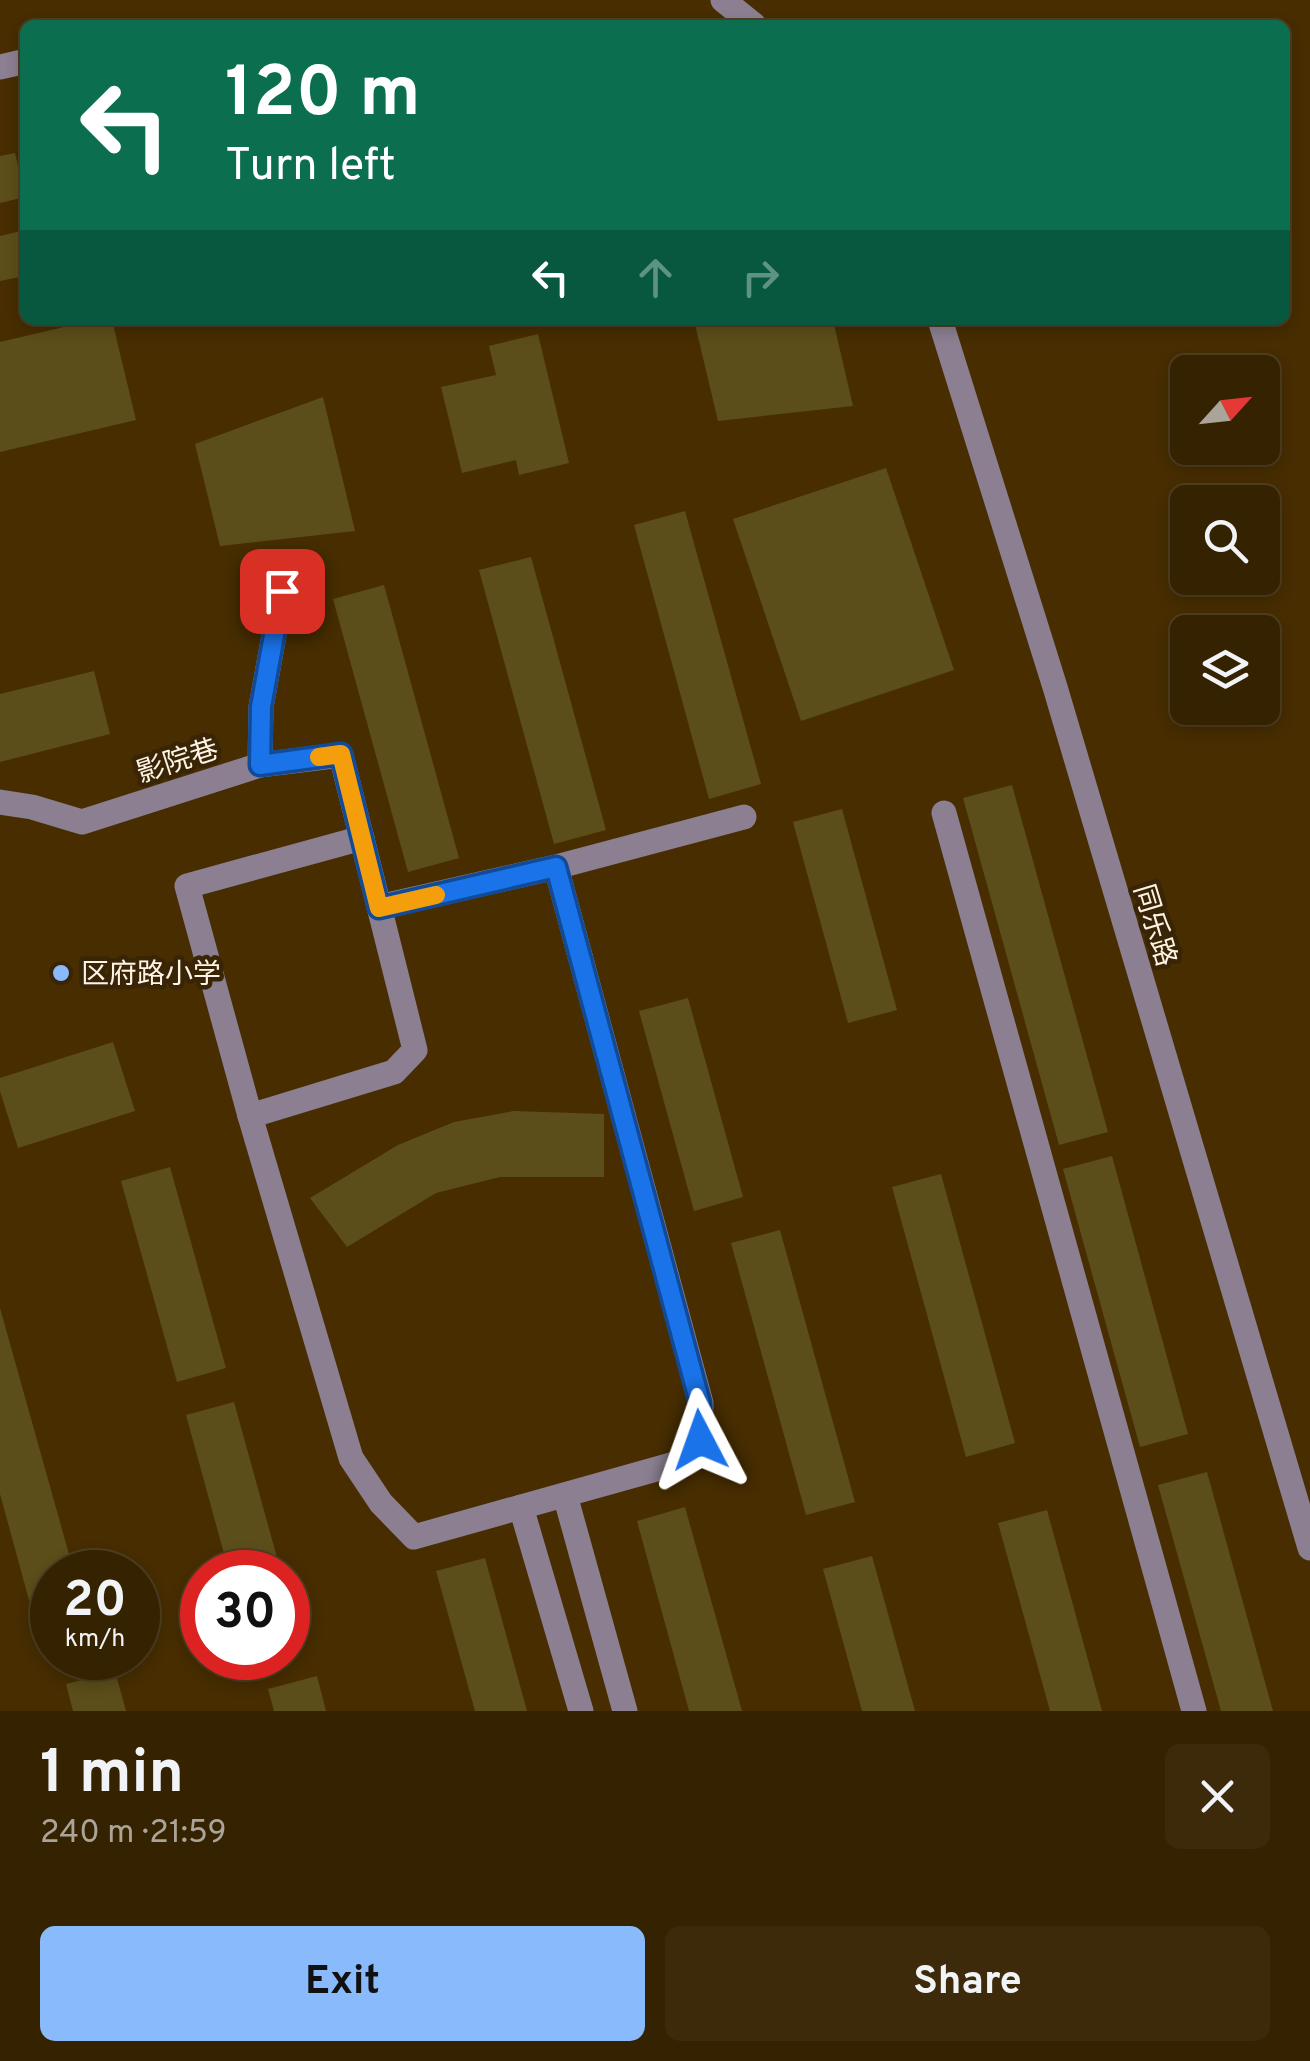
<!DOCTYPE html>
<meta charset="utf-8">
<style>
:root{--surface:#352200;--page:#3d2a0a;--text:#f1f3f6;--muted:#aaa499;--line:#4f3f22;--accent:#88bafc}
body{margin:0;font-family:Overpass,"Noto Sans SC",sans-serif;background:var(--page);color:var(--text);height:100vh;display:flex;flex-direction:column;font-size:38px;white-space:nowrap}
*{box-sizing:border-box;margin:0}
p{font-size:32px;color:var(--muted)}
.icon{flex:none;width:55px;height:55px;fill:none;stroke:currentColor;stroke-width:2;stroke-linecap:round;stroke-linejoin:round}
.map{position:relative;height:1711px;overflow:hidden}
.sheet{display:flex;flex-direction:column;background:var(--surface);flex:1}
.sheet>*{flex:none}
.guide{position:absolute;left:20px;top:20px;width:1270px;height:305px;border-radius:15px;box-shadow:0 5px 15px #0003,0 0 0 2px var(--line);background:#0b6e4f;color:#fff;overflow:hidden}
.needle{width:65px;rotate:63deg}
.buttons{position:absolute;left:1170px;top:355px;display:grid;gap:20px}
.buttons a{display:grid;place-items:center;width:110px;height:110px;border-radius:15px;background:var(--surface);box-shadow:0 5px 15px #0003,0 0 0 2px var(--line);font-size:50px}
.speed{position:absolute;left:30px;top:1550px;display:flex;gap:20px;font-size:50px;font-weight:700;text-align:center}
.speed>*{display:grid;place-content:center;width:130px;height:130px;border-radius:50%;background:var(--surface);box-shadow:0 5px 15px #0003,0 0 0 2px var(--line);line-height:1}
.speed small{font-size:25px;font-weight:400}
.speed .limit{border:15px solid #d22;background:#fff;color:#111}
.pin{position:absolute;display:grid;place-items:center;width:85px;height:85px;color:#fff;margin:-42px;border-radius:20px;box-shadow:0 5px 15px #0006}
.me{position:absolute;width:110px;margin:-55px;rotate:356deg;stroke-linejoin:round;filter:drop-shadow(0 0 8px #0008)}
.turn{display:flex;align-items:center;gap:35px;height:210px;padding:0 40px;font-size:45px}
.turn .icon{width:130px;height:130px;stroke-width:2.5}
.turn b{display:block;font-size:70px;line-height:85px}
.lanes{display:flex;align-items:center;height:95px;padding:0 40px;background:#0003;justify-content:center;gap:50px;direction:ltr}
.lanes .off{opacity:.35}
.round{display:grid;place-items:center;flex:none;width:105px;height:105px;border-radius:15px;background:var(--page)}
.headline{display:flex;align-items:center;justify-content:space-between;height:170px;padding:0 40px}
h1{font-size:60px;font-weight:700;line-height:75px}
.cta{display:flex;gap:20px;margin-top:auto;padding:20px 40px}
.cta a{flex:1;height:115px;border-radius:15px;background:var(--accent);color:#111;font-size:40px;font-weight:700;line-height:115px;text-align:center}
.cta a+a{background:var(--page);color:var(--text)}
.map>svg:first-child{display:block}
.building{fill:#5c4e1a}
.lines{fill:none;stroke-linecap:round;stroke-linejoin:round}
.minor{stroke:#8b7f91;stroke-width:25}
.route-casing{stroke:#114b97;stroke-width:25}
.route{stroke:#1a73e8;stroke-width:18}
.slow{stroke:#f59e0b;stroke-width:18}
.poi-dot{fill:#88bafc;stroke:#392505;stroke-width:4}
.labels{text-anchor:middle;stroke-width:9;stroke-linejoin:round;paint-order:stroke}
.street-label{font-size:28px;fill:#fdf3e6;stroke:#392505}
.poi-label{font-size:28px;fill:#fdf3e6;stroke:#392505;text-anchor:start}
</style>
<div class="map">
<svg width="1310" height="1711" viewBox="0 0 1310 1711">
<rect width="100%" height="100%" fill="#472d00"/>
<!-- building -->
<g class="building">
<polygon points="15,153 25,197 0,203 0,156"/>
<polygon points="25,230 25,276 0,281 0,236"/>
<polygon points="94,320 112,320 136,420 0,452 0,342"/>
<polygon points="694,320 833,320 853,406 718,421"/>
<polygon points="538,334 569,463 519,475 516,460 462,473 441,387 496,375 489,346"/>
<polygon points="323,397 355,531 220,546 195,444"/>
<polygon points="886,468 954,670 801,721 733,519"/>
<polygon points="685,511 761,784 709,799 634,525"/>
<polygon points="531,557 606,830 554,844 479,570"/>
<polygon points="384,585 459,858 408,872 333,599"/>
<polygon points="94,671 110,734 0,762 0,694"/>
<polygon points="1012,785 1108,1132 1059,1145 963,798"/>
<polygon points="842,809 897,1010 848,1023 793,822"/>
<polygon points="688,998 743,1197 694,1211 639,1011"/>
<polygon points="113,1042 135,1111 18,1148 0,1091 0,1078"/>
<polygon points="514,1111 604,1114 604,1177 500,1177 436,1193 347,1247 310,1198 398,1145 454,1122"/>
<polygon points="1112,1156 1188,1434 1140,1447 1063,1169"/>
<polygon points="170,1167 226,1368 177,1382 121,1181"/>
<polygon points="941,1174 1015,1443 966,1457 892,1187"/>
<polygon points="780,1230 855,1502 806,1515 731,1243"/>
<polygon points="0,1308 74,1572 52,1572 52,1629 38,1633 0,1494"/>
<polygon points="234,1402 281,1572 229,1572 186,1415"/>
<polygon points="1207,1472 1273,1711 1221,1711 1158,1485"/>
<polygon points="685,1507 742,1711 689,1711 637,1521"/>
<polygon points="1047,1510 1102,1711 1050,1711 998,1523"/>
<polygon points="872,1556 915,1711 862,1711 823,1569"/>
<polygon points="485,1558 527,1711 475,1711 436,1571"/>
<polygon points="115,1671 126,1711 73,1711 66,1684"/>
<polygon points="317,1676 326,1711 274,1711 268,1689"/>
</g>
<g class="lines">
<!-- minor -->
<g class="minor">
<polyline points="723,0 754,25"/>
<polyline points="0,67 22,62"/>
<polyline points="940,320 1055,687 1310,1548"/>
<polyline points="0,802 32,807 82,822 260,765 261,707 282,591"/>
<polyline points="944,813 1194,1711"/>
<polyline points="362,838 187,886 250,1116 351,1458 381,1503 414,1537 685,1461 700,1440 701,1403 556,867"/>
<polyline points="379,907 556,867 744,817"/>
<polyline points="250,1116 394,1072 415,1050 341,755 260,765"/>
<polyline points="565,1495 625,1711"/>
<polyline points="521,1507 581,1711"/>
</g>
</g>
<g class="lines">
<!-- route casing -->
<g class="route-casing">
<polyline id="route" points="282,591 261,707 260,765 341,754 379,908 556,867 700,1403 700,1440"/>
</g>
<!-- route -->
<use href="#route" class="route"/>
<!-- slow -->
<polyline class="slow" points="319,757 341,754 379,908 436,895"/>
</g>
<!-- markers -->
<circle class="poi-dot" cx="61" cy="973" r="10"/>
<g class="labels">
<!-- street labels -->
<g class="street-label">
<text transform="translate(177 760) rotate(-18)" y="10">影院巷</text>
<text transform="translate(1156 925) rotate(73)" y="10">同乐路</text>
</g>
<!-- poi labels -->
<g class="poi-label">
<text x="81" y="983">区府路小学</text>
</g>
</g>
</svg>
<div class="buttons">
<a><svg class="needle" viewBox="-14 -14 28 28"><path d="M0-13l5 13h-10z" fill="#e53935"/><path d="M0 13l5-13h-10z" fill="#aaa499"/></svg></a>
<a><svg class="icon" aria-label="search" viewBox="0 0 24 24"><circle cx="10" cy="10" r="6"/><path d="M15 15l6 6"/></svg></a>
<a><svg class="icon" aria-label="layers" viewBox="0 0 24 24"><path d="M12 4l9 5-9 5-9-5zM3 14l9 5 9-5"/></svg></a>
</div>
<div class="speed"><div>20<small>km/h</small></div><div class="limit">30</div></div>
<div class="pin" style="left:282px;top:591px;background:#d93025"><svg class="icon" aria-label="arrive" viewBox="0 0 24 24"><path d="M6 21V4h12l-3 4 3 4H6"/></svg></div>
<svg class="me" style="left:700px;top:1440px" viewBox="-20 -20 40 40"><path d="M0-17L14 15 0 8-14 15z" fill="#1a73e8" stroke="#fff" stroke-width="4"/></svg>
<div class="guide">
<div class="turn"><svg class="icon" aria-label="left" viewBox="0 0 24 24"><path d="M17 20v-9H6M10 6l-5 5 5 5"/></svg><div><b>120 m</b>Turn left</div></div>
<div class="lanes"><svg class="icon" aria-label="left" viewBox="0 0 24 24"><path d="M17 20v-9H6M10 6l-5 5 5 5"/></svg><svg class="icon off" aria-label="ahead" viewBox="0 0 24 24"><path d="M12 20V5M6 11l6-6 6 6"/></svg><svg class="icon off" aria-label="right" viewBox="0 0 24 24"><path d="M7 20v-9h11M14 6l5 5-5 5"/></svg></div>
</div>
</div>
<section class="sheet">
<div class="headline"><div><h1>1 min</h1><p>240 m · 21:59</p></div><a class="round"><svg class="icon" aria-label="close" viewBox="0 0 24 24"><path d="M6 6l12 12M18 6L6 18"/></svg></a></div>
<div class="cta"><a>Exit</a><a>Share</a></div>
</section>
